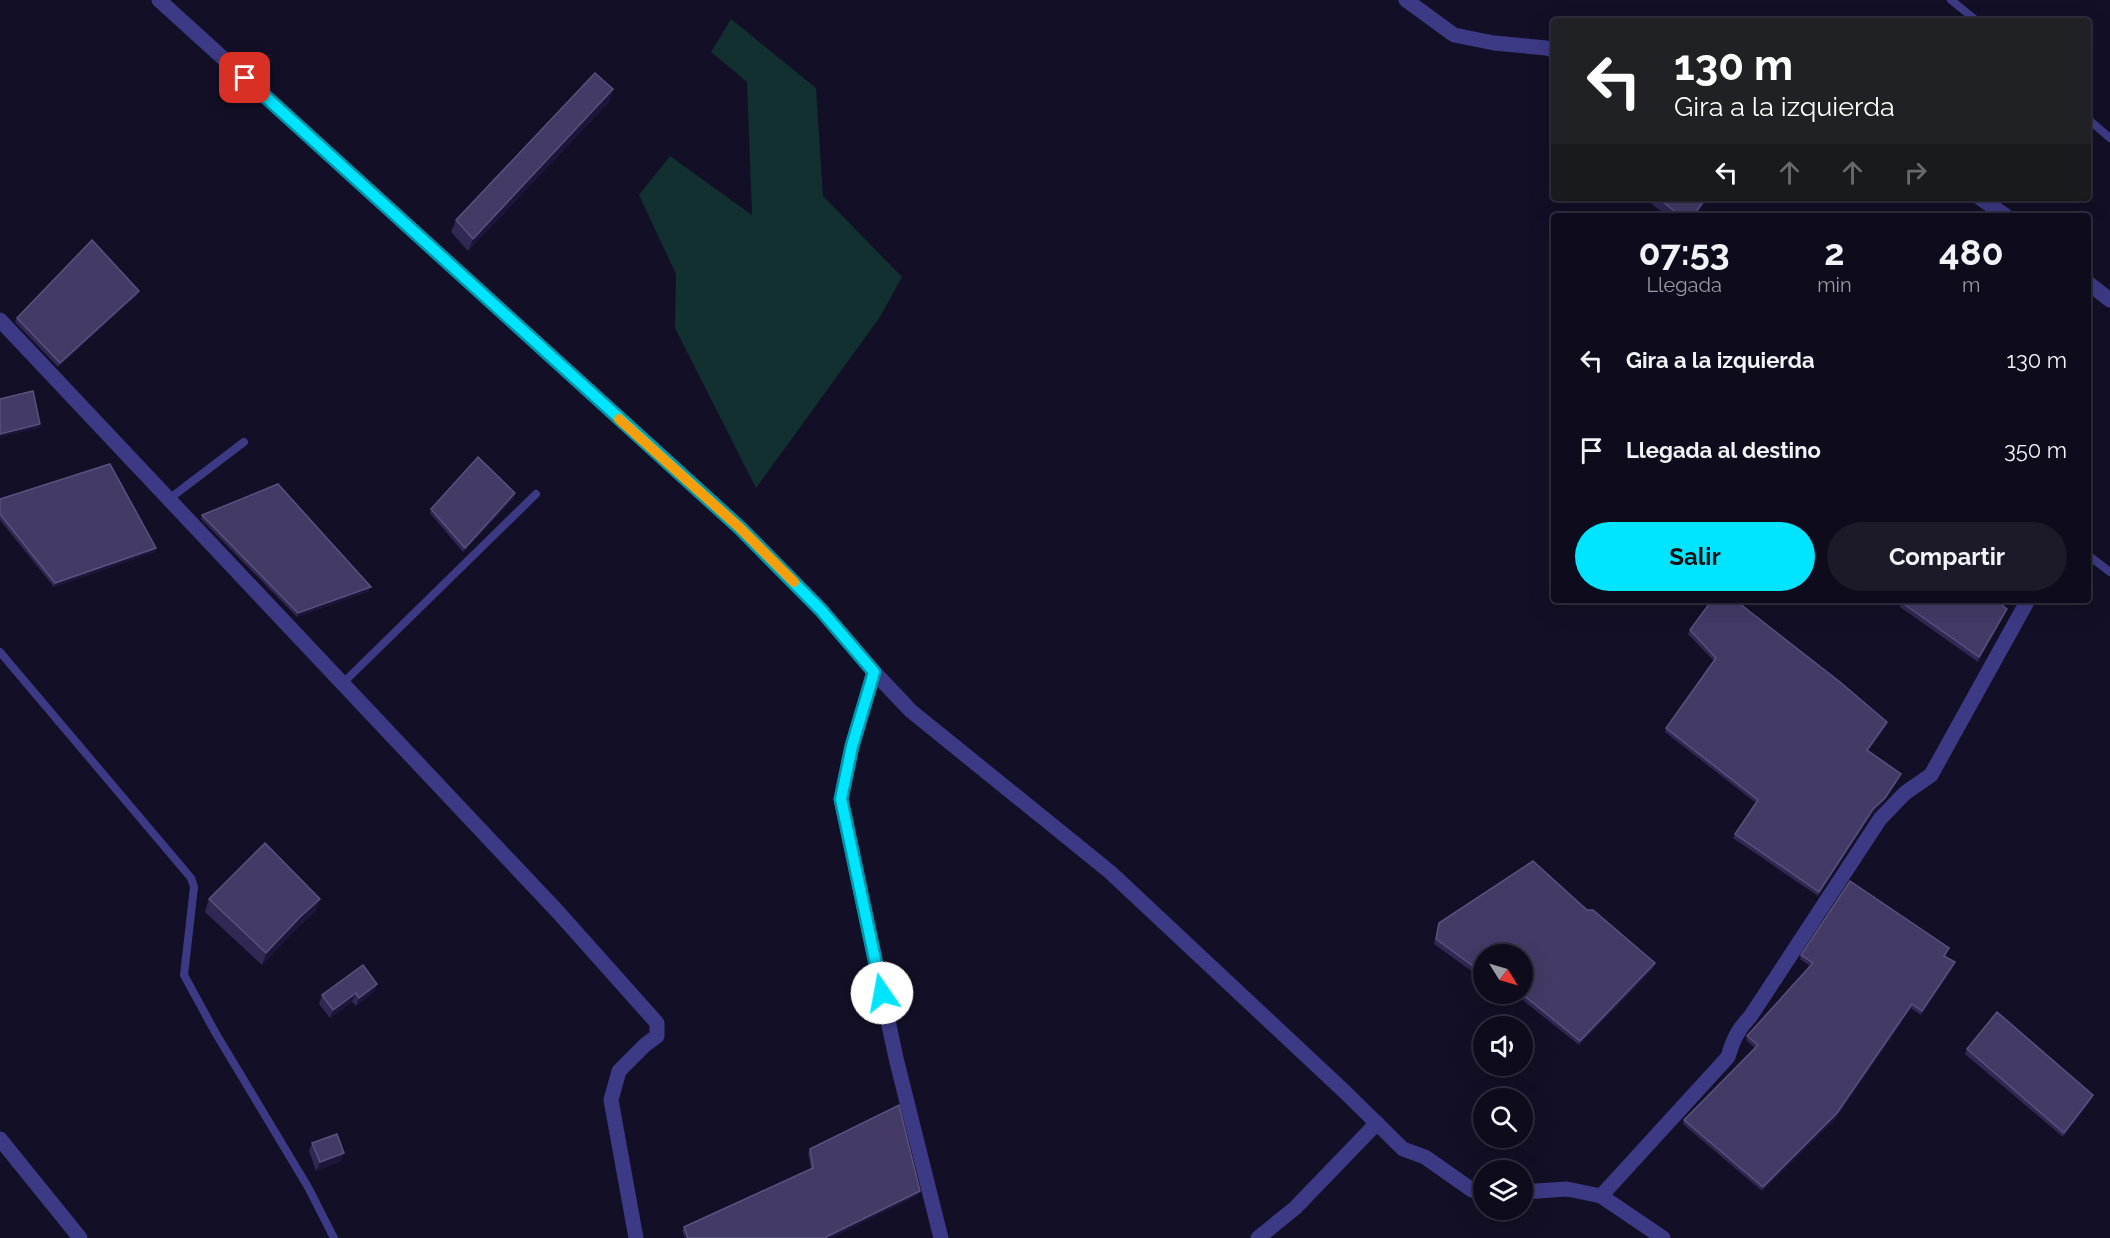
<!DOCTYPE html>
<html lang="es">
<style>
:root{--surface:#0e0b1c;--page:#1c1929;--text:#f1f3f6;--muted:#9b9ba3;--line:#2e2b3b;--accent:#00e5ff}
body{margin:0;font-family:Raleway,sans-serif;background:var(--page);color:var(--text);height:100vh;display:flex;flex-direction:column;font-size:22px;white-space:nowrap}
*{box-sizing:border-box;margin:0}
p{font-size:20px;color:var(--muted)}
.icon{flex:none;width:33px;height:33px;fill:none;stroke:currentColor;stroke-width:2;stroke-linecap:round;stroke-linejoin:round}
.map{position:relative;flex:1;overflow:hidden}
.panel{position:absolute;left:1551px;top:213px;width:540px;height:390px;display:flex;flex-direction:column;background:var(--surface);border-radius:6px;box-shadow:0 6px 24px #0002,0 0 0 2px var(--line)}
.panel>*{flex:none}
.guide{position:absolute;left:1551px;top:18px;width:540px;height:183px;border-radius:6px;box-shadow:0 6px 24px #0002,0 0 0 2px var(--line);background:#202124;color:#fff;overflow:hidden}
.needle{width:39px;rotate:127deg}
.controls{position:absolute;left:1473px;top:944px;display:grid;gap:12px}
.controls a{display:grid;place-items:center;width:60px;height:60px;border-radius:50%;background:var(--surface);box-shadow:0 6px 24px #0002,0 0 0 2px var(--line);font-size:30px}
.pin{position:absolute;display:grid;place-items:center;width:51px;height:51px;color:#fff;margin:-26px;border-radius:12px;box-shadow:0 3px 9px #0006}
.me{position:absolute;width:66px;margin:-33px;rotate:348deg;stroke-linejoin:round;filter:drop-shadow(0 0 4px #0008)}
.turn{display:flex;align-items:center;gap:21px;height:126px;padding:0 24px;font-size:27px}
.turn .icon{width:78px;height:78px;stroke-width:2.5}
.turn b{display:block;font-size:42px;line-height:51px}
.lanes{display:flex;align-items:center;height:57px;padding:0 24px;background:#0003;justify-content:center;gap:30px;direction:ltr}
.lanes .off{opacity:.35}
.eta{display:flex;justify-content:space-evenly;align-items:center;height:102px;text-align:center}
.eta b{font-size:36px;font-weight:700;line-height:42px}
.action{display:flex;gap:12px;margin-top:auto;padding:12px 24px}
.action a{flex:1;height:69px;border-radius:36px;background:var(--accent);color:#111;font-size:24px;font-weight:700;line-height:69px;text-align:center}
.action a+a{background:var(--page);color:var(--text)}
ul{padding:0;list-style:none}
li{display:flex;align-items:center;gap:18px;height:90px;padding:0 24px}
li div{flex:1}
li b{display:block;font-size:22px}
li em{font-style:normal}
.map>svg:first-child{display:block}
.green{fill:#12302f}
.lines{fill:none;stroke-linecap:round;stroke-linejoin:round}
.lane{stroke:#3d3a85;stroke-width:8}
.street{stroke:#3d3a85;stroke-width:15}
.wall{fill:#312854}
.shaded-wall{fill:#1d163a}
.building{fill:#433a66;stroke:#5a527e;stroke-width:1.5}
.route-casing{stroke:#0095a6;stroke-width:15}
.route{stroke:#00e5ff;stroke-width:10}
.slow{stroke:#f59e0b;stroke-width:10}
</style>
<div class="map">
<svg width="2110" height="1238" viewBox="0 0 2110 1238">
<rect width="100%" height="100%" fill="#130f26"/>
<!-- green -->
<polygon class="green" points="731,19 816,88 823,196 902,277 880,317 756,488 675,328 676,274 639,195 670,156 752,215 747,82 711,52"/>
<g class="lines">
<!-- lane -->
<g class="lane">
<polyline points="1951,0 1977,21"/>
<polyline points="2088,119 2110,138"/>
<polyline points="169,499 244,442"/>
<polyline points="2088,555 2110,572"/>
<polyline points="0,652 191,878 194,887 184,975 215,1032 308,1187 334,1238"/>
<polyline points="343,683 536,494"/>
</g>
<!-- street -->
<g class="street">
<polyline points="159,0 740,528 821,610 874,672 911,711 1110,872 1346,1093 1403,1149 1425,1157 1472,1190 1484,1191"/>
<polyline points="1406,0 1454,35 1494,43 1546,48 1554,50"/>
<polyline points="1980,198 2006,216"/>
<polyline points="2088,283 2110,300"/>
<polyline points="0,320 558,912 657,1023 657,1036 645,1045 619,1071 611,1100 636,1238"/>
<polyline points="874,672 852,746 841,799 896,1058 941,1238"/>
<polyline points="0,1139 80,1238"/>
<polyline points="1522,1192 1567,1189 1601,1196 1663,1238"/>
<path d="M1601,1196l127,-139c5,-17 10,-28 22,-40l130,-198 25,-26 26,-18 97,-175"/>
<polyline points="1258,1238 1295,1208 1377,1123"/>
</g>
</g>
<!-- wall -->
<g class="wall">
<polygon points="613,89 609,102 468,251 451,232 456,220"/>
<polygon points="1644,198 1708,198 1696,216 1667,216"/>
<polygon points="139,291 137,295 58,367 15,322 17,318"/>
<polygon points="514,498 463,552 430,513 431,509"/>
<polygon points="0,499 156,548 154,552 54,587 0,520"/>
<polygon points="202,515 369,591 297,617 201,519"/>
<polygon points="1901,602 2005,613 1978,662 1900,607"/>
<polygon points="1690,630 1887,722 1886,726 1868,751 1899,778 1883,802 1872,814 1818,896 1733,838 1735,834 1756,803 1665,732 1666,728 1714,661 1688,634"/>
<polygon points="209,899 316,911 296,929 262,965 205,912"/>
<polygon points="1587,910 1654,968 1579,1045 1514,993 1522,993 1484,954 1484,980 1434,944 1439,923"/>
<polygon points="1949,948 1945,956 1955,962 1953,967 1921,1015 1911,1008 1836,1118 1762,1191 1683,1124 1684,1120 1755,1048 1746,1040 1747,1036 1810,966 1800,959 1801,955"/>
<polygon points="377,984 374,992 356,1006 352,1002 330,1018 319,1004 322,995"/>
<polygon points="1967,1049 2092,1099 2063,1137 1965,1054"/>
<polygon points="312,1143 341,1161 316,1171 309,1151"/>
<polygon points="810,1149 920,1191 918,1195 831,1238 685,1238 682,1231 684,1227 811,1169 808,1153"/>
</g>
<!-- shaded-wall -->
<g class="shaded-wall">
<polygon points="613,89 609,102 468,251 473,239"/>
<polygon points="1706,198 1708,198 1696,216 1693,216"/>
<polygon points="139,291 137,295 58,367 60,363"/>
<polygon points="40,424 39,428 0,437 0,434"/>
<polygon points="515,493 514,498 463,552 465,548"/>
<polygon points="156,548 154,552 54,587 55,583"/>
<polygon points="371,587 369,591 297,617 298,613"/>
<polygon points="2007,609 2005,613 1978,662 1979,657"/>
<polygon points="1887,722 1886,726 1865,755 1867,750"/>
<polygon points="1901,774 1899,778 1883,802 1872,814 1818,896 1819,892 1873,809"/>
<polygon points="320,899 316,911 296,929 262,965 266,953 300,917"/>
<polygon points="1955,962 1953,967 1921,1015 1922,1011"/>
<polygon points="1655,963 1654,968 1579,1045 1580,1041"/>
<polygon points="377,984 374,992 356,1006 359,998"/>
<polygon points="356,993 352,1002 330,1018 333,1010"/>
<polygon points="1912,1004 1911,1008 1836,1118 1762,1191 1763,1187"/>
<polygon points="2093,1095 2092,1099 2063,1137 2064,1133"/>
<polygon points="344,1153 341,1161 316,1171 320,1162"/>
<polygon points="920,1191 918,1195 831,1238 826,1238 826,1237"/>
</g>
<!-- building -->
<g class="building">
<polygon points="595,73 613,89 473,239 456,220"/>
<polygon points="1658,198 1706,198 1693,216 1681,216"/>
<polygon points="92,240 139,291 60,363 17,318"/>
<polygon points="33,391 40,424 0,434 0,399"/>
<polygon points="478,457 515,493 465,548 431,509"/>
<polygon points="110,464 156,548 55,583 0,514 0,499"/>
<polygon points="278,484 371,587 298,613 202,515"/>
<polygon points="1712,600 1735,600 1840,682 1887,722 1867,750 1901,774 1885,798 1873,809 1819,892 1735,834 1758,800 1666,728 1716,658 1690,630"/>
<polygon points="1903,600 1995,600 2007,609 1979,657 1901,602"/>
<polygon points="265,843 320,899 300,917 266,953 209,899"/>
<polygon points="1533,861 1587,910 1593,910 1655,963 1580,1041 1521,993 1522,993 1522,954 1484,954 1484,974 1436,939 1439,923"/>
<polygon points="1850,881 1949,948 1944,956 1955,962 1922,1011 1912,1004 1837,1113 1763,1187 1684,1120 1758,1045 1747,1036 1813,963 1801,955"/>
<polygon points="363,965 377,984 359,998 356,993 333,1010 322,995"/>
<polygon points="1997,1012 2093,1095 2064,1133 1967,1049"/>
<polygon points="899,1105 920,1191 826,1237 826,1238 688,1238 684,1227 813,1168 810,1149"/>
<polygon points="337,1134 344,1153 320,1162 312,1143"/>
</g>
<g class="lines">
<!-- route casing -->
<g class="route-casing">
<polyline id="route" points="245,78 740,528 821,610 874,672 852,746 841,799 882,993"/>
</g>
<!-- route -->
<use href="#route" class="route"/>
<!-- slow -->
<polyline class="slow" points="619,419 740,528 794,582"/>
</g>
</svg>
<div class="controls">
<a><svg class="needle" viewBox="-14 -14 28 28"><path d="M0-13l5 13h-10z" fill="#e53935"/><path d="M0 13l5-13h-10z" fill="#9b9ba3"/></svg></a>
<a><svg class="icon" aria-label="sound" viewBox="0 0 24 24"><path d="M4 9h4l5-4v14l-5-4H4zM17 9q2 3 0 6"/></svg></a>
<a><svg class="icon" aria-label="search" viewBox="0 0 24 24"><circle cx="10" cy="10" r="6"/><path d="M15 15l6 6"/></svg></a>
<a><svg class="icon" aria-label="layers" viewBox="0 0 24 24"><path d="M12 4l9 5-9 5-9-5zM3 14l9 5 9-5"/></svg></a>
</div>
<div class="pin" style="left:245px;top:78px;background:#d93025"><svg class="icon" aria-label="arrive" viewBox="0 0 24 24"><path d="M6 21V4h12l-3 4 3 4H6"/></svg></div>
<svg class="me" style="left:882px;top:993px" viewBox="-20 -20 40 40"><circle r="19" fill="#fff"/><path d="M0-13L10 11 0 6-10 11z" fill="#00e5ff"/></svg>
<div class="guide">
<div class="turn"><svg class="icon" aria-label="left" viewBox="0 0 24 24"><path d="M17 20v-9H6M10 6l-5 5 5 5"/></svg><div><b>130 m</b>Gira a la izquierda</div></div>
<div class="lanes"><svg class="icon" aria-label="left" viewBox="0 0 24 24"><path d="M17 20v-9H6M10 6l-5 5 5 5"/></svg><svg class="icon off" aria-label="ahead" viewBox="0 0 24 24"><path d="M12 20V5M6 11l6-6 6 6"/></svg><svg class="icon off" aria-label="ahead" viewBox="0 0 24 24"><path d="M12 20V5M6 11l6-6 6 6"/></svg><svg class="icon off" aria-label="right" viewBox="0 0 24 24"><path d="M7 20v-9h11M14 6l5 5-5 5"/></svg></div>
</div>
<section class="panel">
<div class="eta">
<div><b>07:53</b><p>Llegada</p></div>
<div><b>2</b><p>min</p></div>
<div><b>480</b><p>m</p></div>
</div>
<ul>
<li><svg class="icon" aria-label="left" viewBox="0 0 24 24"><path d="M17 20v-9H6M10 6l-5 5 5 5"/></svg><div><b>Gira a la izquierda</b></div><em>130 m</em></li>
<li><svg class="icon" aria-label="arrive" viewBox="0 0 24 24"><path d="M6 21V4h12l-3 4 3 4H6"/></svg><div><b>Llegada al destino</b></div><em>350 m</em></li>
</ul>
<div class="action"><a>Salir</a><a>Compartir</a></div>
</section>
</div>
